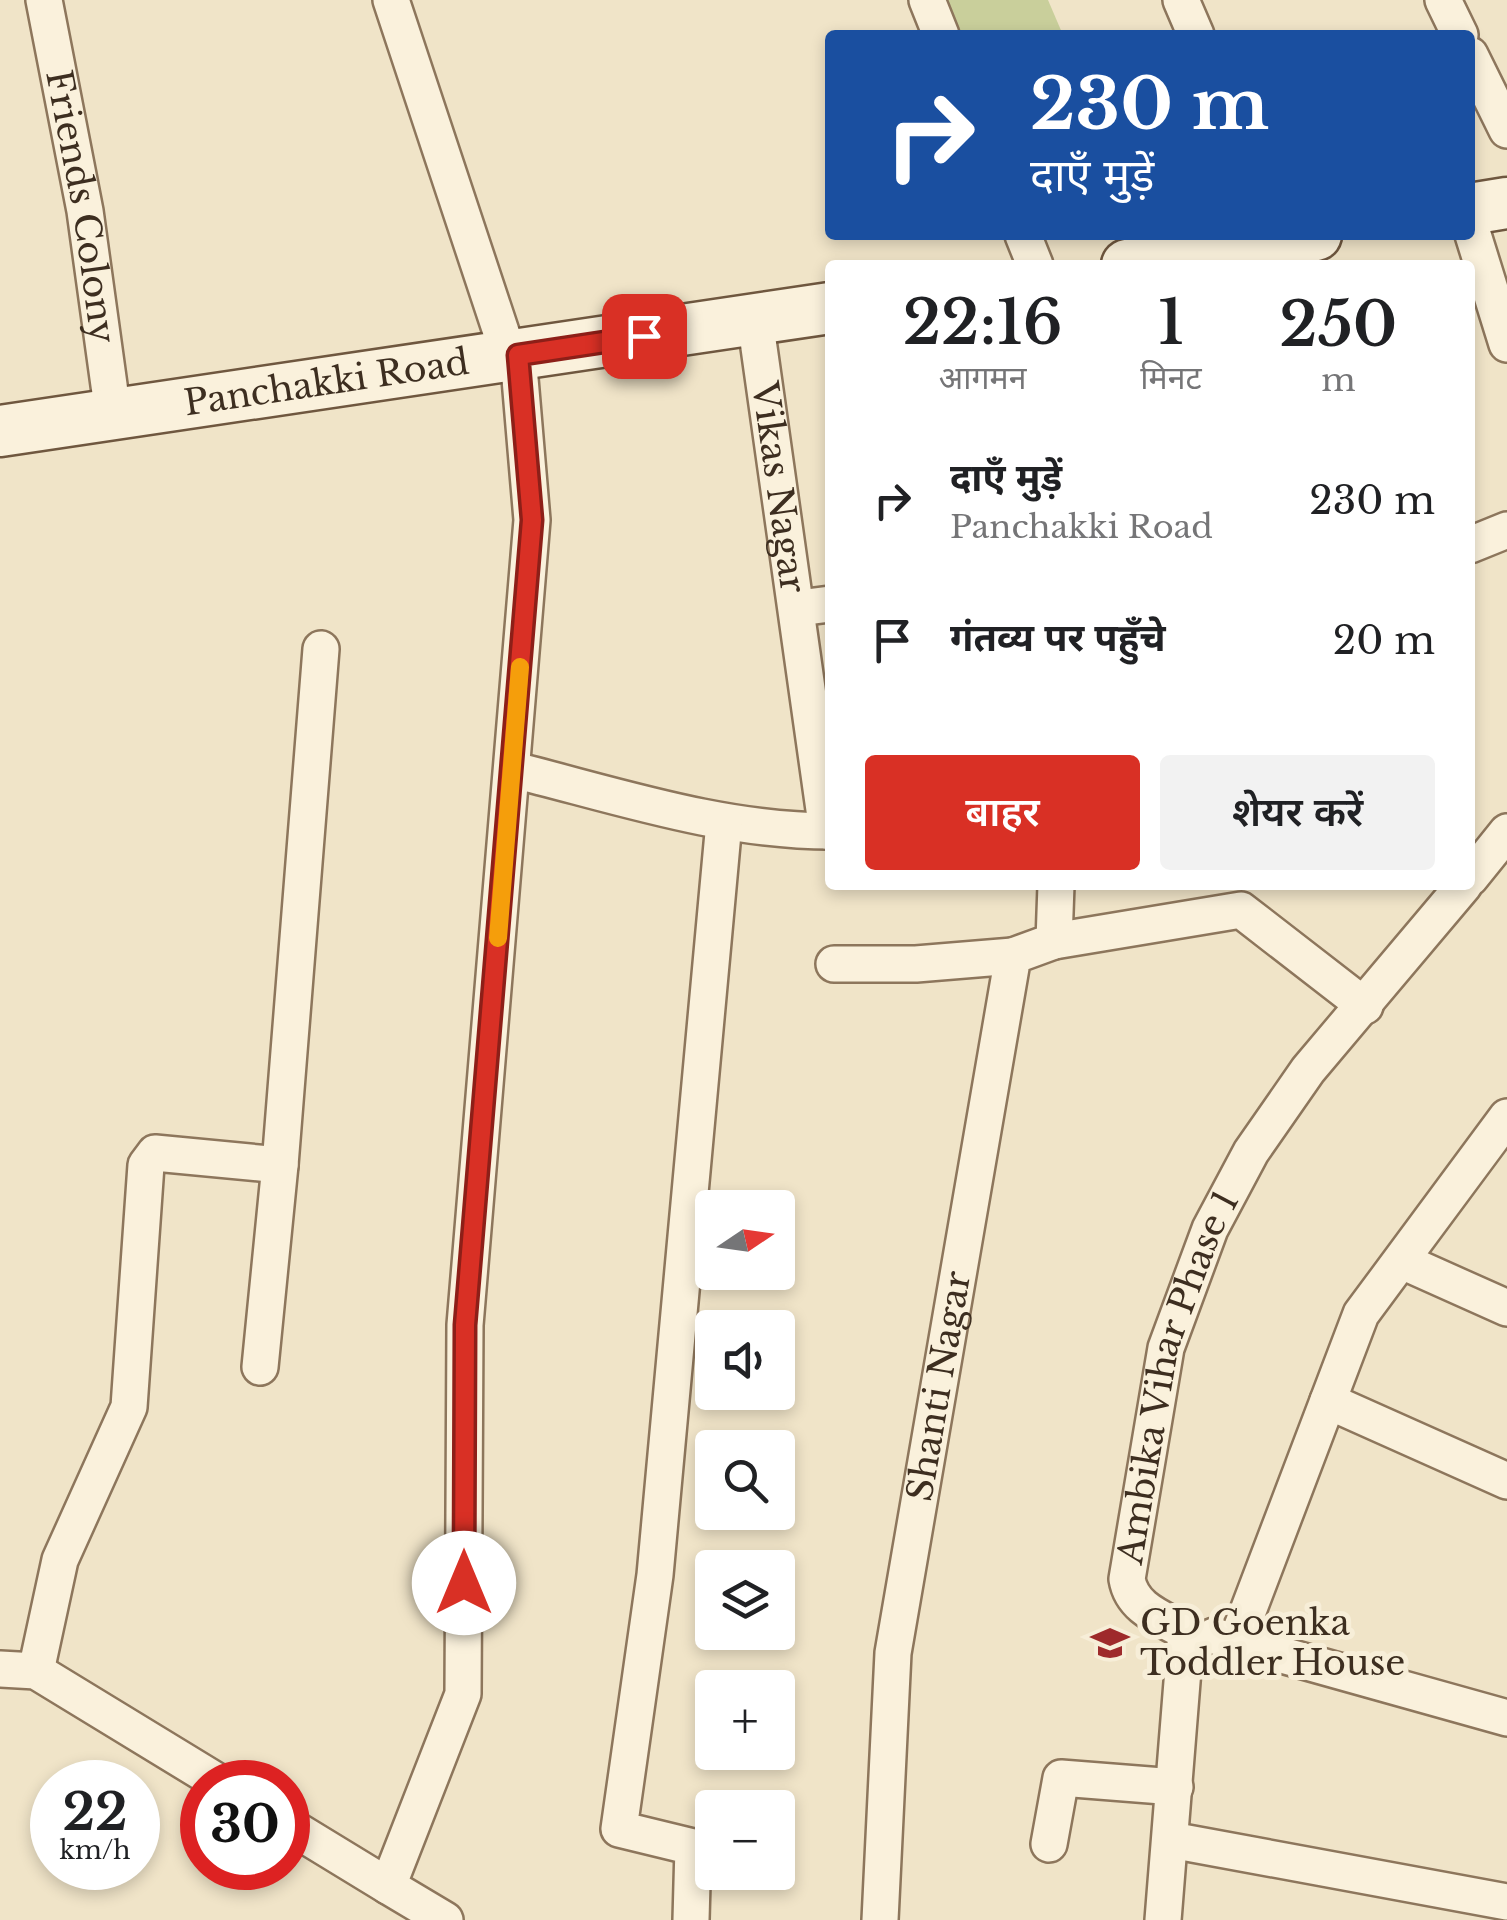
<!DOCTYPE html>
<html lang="hi">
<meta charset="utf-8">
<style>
:root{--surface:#fff;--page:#f2f2f2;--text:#202124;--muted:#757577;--accent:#d93025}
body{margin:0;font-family:"Libre Baskerville","Noto Sans Devanagari",serif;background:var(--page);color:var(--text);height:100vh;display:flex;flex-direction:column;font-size:38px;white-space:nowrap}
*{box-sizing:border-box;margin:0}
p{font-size:32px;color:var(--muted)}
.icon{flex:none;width:55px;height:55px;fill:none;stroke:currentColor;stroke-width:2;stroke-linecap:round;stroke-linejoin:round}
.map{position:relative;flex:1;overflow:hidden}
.details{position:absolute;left:825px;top:260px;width:650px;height:630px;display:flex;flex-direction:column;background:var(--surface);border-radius:10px;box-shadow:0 5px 15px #0003}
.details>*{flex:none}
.guide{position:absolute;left:825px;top:30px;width:650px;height:210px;border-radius:10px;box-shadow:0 5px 15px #0003;background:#1a4fa0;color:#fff;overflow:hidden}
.needle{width:65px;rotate:77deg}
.tools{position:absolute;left:695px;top:1190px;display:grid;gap:20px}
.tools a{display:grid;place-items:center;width:100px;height:100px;border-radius:10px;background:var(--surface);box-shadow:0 5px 15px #0003;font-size:50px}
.speed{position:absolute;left:30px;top:1760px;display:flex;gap:20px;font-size:50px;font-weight:700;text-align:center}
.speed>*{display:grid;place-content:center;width:130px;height:130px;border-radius:50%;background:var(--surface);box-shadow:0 5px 15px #0003;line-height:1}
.speed small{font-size:25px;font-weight:400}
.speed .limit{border:15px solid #d22;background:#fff;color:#111}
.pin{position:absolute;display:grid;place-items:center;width:85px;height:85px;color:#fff;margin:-42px;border-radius:20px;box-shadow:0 5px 15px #0006}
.me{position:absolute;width:110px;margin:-55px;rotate:0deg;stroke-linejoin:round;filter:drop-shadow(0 0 8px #0008)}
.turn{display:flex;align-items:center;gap:35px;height:210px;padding:0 40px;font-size:45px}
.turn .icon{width:130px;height:130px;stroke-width:2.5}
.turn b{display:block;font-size:70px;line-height:85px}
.eta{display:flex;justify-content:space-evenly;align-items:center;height:170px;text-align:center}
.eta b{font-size:60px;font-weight:600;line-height:70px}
.action{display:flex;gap:20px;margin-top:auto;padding:20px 40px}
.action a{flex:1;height:115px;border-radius:10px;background:var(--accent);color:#fff;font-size:40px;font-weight:600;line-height:115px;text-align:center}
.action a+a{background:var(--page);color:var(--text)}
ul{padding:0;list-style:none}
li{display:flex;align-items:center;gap:30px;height:140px;padding:0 40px}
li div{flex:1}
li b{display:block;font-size:38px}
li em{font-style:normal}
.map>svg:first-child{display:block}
.green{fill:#c9cf9b}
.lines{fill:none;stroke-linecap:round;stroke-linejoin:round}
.minor-casing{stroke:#8d765c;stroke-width:40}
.secondary-casing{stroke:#6f573f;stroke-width:55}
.minor{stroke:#faf1dc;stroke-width:35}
.secondary{stroke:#faf1dc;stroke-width:50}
.route-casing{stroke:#8d1f18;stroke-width:25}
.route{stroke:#d93025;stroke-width:18}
.slow{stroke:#f59e0b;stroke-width:18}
.labels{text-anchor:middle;stroke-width:10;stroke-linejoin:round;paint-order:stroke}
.street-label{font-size:35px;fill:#3d2e20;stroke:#f7eed8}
.poi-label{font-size:35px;fill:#3d2e20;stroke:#f7eed8;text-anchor:start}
</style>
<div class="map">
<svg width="1507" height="1920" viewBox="0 0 1507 1920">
<rect width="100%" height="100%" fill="#f0e4c8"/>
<!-- green -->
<polygon class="green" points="947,0 1048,0 1063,35 962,35"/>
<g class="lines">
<!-- minor casing -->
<g class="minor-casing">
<g id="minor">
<path id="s1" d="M44,0l41,211 28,203"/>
<polyline points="391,0 509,356"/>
<polyline points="927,0 941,35"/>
<polyline points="1181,0 1196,35"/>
<polyline points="1443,0 1460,35"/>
<polyline points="1470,55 1507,130"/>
<polyline points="1470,225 1507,344"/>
<polyline points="1023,235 1035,265"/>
<path id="s2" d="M755,319l72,512"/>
<polyline points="1470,545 1507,530"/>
<polyline points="799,608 830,604"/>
<path d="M514,770c104,26 208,61 316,61"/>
<polyline points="1470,878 1507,832"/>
<polyline points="1054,941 1241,910 1365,1006"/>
<polyline points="834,964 916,964 1013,956"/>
<polyline points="1402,1261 1507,1308"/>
<polyline points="260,1367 280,1165"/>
<polyline points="1328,1401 1507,1481"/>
<polyline points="1214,1636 1507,1718"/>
<polyline points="1237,1640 1361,1314 1507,1117"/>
<polyline points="0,1669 36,1671 218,1782"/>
<polyline points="36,1671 60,1560 129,1407 146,1165 155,1153 280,1165 321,649"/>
<polyline points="288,1825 388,1886"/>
<polyline points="1171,1840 1507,1902"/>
<polyline points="1049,1844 1061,1778 1175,1787"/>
<polyline points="445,1920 388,1886 463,1694 465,1325 532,520 518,355"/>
<polyline points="691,1920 693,1847 619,1829 655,1575 724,822"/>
<path id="s3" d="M880,1920l13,-267 120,-697 41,-15 2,-56"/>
<path id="s4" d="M1163,1920l23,-288c-24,-14 -54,-23 -59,-53l39,-231 44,-119 41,-77 57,-82 156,-185"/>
</g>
</g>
<!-- secondary casing -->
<g class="secondary-casing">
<g id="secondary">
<polyline points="1470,209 1507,203"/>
<polyline points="1127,265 1316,235"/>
<path id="s5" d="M0,431l830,-123"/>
</g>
</g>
<!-- minor -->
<use href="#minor" class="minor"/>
<!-- secondary -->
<use href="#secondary" class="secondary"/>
</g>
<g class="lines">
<!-- route casing -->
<g class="route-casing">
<polyline id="route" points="464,1583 465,1325 532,520 518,355 644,336"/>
</g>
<!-- route -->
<use href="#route" class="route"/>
<!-- slow -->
<polyline class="slow" points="498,938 520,667"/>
</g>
<!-- icons -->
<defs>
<g id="school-bare" transform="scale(3)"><path d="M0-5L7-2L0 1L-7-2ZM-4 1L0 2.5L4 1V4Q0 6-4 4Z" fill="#9e2a2b" stroke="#f7eed8" stroke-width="2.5" paint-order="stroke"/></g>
</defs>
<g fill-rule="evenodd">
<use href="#school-bare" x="1110" y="1643"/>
</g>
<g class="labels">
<!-- street labels -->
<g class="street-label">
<text dy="12" stroke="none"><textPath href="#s1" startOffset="210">Friends Colony</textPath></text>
<text dy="12" stroke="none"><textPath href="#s5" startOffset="330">Panchakki Road</textPath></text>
<text dy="12" stroke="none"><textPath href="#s2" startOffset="170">Vikas Nagar</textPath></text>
<text dy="12" stroke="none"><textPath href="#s4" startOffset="580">Ambika Vihar Phase 1</textPath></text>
<text dy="12" stroke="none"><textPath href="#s3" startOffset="538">Shanti Nagar</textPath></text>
</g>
<!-- poi labels -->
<g class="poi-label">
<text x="1140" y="1635">GD Goenka<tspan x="1140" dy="40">Toddler House</tspan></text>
</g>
</g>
</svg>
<div class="tools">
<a><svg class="needle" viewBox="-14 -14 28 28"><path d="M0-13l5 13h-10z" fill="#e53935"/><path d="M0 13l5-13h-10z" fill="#757577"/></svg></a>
<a><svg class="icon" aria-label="sound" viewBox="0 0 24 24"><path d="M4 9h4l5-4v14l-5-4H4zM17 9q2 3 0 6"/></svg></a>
<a><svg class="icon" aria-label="search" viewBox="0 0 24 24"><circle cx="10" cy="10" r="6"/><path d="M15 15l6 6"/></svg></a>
<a><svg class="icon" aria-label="layers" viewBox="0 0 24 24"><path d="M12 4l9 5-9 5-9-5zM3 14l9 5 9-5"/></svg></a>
<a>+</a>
<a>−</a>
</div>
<div class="speed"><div>22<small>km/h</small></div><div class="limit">30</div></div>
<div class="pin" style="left:644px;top:336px;background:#d93025"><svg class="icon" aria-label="arrive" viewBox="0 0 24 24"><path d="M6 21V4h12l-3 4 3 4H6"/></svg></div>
<svg class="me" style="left:464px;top:1583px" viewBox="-20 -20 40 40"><circle r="19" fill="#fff"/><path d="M0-13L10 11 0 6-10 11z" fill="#d93025"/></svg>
<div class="guide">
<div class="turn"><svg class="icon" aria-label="right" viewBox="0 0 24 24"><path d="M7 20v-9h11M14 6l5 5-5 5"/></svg><div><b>230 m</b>दाएँ मुड़ें</div></div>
</div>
<section class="details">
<div class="eta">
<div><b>22:16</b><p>आगमन</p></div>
<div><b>1</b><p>मिनट</p></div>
<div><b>250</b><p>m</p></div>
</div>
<ul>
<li><svg class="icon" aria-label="right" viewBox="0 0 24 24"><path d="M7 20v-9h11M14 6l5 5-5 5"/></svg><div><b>दाएँ मुड़ें</b><p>Panchakki Road</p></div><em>230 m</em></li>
<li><svg class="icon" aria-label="arrive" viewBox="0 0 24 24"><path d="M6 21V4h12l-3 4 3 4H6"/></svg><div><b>गंतव्य पर पहुँचे</b></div><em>20 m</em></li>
</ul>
<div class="action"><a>बाहर</a><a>शेयर करें</a></div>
</section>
</div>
